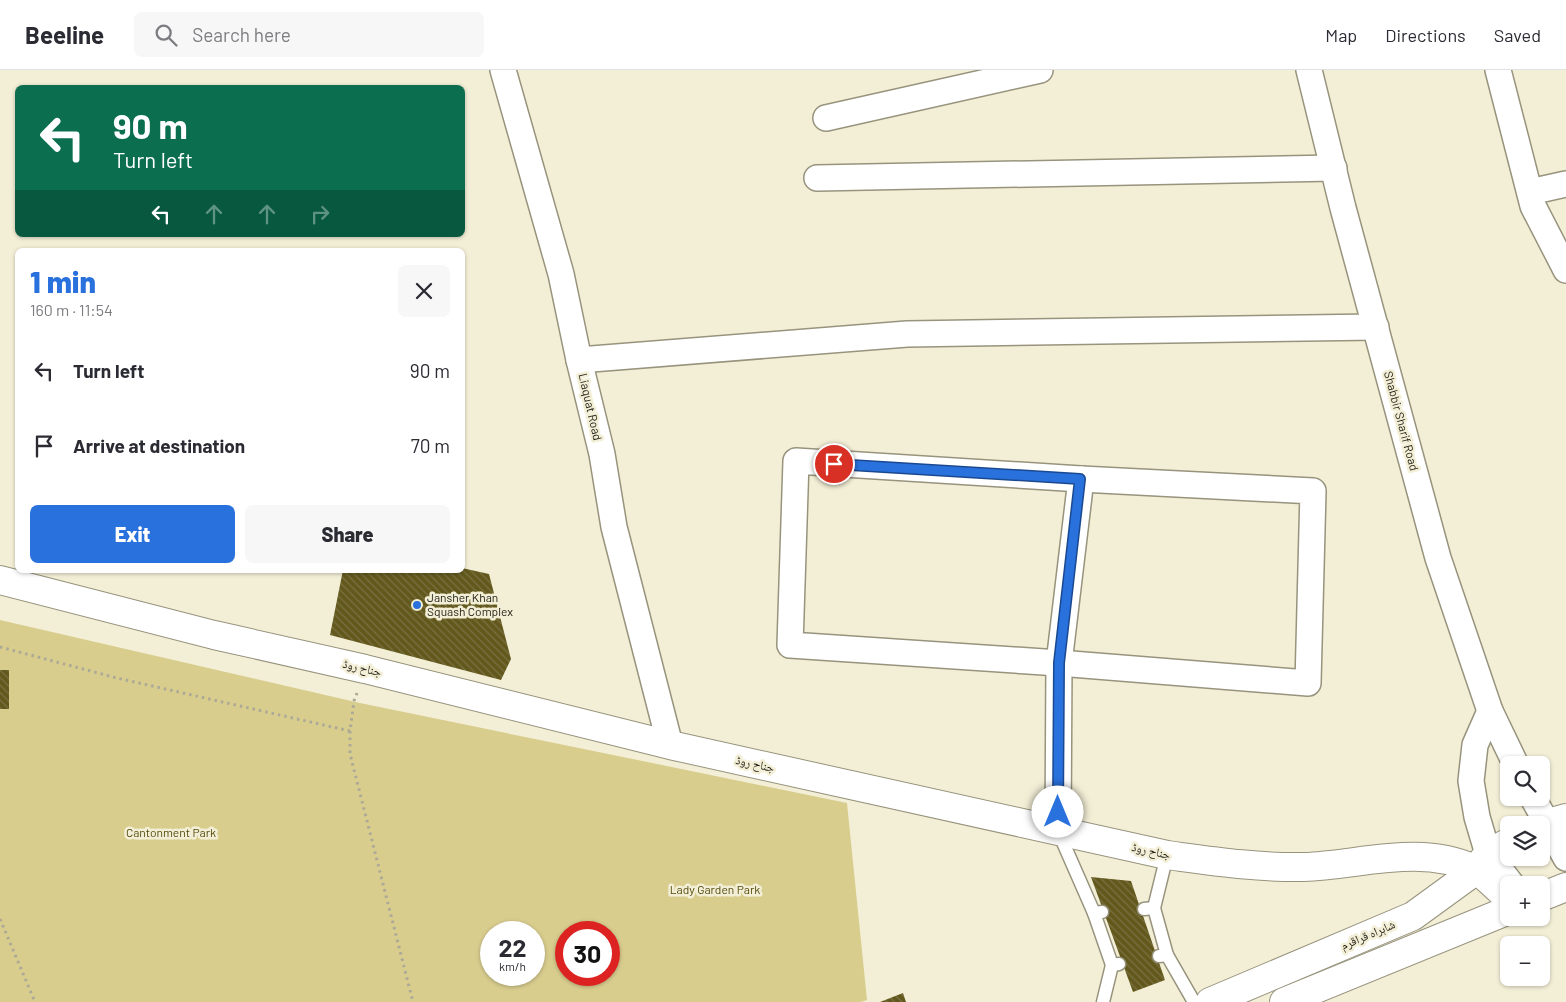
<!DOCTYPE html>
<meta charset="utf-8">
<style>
:root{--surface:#fff;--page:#f7f7f7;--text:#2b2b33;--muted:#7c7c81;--line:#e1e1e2;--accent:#2971dd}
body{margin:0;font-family:Barlow,"Noto Naskh Arabic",sans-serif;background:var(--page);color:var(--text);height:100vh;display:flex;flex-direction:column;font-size:19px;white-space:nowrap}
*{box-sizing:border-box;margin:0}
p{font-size:16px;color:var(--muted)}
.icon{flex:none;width:28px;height:28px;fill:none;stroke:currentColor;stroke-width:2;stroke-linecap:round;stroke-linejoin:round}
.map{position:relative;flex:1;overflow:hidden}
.drawer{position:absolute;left:15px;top:178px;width:450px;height:325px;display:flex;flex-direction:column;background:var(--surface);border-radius:8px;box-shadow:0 1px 4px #0004}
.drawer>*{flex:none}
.hud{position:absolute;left:15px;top:15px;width:450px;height:152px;border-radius:8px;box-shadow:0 1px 4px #0004;background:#0b6e4f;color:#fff;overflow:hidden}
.fabs{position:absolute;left:1500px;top:686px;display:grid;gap:10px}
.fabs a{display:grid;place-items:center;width:50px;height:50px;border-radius:8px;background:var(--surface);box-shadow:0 1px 4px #0004;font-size:25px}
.speed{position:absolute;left:480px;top:851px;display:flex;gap:10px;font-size:25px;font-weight:700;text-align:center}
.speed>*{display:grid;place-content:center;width:65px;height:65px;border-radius:50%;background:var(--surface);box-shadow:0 1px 4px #0004;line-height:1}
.speed small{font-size:12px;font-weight:400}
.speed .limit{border:8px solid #d22;background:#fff;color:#111}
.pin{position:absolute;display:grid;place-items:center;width:42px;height:42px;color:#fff;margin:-21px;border:2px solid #fff;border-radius:50%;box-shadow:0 1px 5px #0007}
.me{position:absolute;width:55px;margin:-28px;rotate:0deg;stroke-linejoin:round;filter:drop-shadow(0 0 4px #0008)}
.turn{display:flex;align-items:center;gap:18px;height:105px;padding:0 15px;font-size:22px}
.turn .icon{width:65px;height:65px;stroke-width:2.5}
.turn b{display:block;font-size:35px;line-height:42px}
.lanes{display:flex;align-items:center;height:48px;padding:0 15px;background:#0003;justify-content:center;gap:25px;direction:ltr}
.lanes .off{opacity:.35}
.round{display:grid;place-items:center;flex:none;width:52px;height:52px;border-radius:8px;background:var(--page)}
.overview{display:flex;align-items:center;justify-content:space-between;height:85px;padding:0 15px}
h1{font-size:30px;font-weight:800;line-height:38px;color:var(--accent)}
.action{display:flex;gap:10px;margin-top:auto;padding:10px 15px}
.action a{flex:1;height:58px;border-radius:8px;background:var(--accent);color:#fff;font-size:20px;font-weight:800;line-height:58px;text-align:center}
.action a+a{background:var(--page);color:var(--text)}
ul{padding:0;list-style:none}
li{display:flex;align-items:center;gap:15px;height:75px;padding:0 15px}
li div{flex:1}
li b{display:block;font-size:19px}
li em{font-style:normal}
header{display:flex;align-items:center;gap:30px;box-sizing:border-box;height:70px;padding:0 25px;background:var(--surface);border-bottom:1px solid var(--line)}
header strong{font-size:24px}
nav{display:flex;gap:28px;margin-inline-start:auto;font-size:18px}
.search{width:350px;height:45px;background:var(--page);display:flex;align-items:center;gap:12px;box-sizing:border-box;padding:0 18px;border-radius:8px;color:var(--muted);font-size:19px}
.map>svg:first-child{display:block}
.park{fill:#d9cd8e;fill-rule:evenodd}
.building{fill:url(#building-back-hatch)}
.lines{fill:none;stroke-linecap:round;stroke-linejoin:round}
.lane-casing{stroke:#97937d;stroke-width:15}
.street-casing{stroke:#97937d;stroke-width:28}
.secondary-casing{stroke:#97937d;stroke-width:30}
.highway-casing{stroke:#97937d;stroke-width:30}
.path{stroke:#aca996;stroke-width:3;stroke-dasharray:2.5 4;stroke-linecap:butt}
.lane{stroke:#fff;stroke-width:12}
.street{stroke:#fff;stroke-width:25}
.secondary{stroke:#fff;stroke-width:28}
.highway{stroke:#fff;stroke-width:28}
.route-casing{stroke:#1b4990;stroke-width:12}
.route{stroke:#2971dd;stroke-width:9}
.poi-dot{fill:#2971dd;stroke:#f3efd7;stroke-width:2}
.labels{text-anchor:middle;stroke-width:5;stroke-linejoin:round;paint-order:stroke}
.street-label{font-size:12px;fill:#1e1c13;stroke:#f3efd7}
.poi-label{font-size:12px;fill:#1e1c13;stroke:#f3efd7;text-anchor:start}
.park-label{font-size:12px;fill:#554b0d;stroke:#f3efd7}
</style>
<header>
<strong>Beeline</strong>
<div class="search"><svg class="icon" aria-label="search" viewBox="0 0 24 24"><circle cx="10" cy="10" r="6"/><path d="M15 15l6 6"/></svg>Search here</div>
<nav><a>Map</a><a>Directions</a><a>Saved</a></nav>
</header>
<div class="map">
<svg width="1566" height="932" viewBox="0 0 1566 932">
<defs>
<pattern id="building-back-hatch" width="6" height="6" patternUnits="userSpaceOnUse" patternTransform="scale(1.25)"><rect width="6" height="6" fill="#63581c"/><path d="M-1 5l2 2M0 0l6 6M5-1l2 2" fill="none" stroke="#797143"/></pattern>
</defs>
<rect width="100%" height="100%" fill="#f3efd7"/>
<!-- park -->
<path class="park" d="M0,550l360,83 487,100 20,197 -6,2h-861zM491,862h43v43h-43zM566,862h43v43h-43z"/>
<!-- building -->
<g class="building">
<polygon points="462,498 489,504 511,589 501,610 330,565 343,500 462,500"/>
<rect x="0" y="600" width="9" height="39"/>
<polygon points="1091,807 1131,811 1165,910 1133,922"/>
<polygon points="903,923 906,932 880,932"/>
</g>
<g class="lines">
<!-- lane casing -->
<g class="lane-casing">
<g id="lane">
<polyline points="1058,761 1094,843"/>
<polyline points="1154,838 1167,785"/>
<polyline points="1144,839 1154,838 1167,885 1159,886"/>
<polyline points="1102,842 1094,843 1112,895 1119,894"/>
<polyline points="1167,885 1194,932"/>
<polyline points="1103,932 1112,895"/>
</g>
</g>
<!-- street casing -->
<g class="street-casing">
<g id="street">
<polyline points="503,0 561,204 579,290 602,384 614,457 670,675"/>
<polyline points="1309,0 1343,138 1438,488 1490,641 1516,695"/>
<polyline points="1498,0 1533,136 1566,200"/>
<polyline points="826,48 1040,0"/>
<polyline points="817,108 1334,98"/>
<polyline points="1530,122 1566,114"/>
<polyline points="579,290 907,264 1376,257"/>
<polygon points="796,391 1081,409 1313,421 1308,613 1059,593 790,575"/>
<polyline points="1490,641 1475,675 1471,711 1477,747 1488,784 1512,815"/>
<polyline points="1533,728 1566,788"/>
<polyline points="1058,761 1059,593 1081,409"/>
</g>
</g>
<!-- secondary casing -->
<g class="secondary-casing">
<path id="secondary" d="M0,510l214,55 151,34 305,76 497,110c45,6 91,13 137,12 56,-2 116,-23 170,2 10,5 26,22 35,30"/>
</g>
<!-- highway casing -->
<g class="highway-casing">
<g id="highway">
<polyline points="1541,755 1566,748"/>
<polyline points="1541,827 1566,817"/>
<polyline points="1210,932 1413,846 1468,806 1475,800 1488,784 1509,772"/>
<polyline points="1284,932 1509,840"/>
</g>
</g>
<!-- path -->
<g class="path">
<polyline points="0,577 117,608 350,661 354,631 357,623"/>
<polyline points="350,661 350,684 413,932"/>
<polyline points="0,849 35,932"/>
</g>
<!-- lane -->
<use href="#lane" class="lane"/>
<!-- street -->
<use href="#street" class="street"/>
<!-- secondary -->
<use href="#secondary" class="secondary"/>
<!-- highway -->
<use href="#highway" class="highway"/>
</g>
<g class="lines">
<!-- route casing -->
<g class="route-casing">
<polyline id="route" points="834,394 1080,409 1059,593 1058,742"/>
</g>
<!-- route -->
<use href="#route" class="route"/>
</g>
<!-- markers -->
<circle class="poi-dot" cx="417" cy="535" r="5"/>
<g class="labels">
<!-- street labels -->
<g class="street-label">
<text transform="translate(590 337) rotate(77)" y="4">Liaquat Road</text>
<text transform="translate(1401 351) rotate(75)" y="4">Shabbir Sharif Road</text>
<text transform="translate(362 598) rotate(13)" y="4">جناح روڈ</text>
<text transform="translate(755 694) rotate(12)" y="4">جناح روڈ</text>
<text transform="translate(1151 781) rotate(12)" y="4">جناح روڈ</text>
<text transform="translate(1368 865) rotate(-23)" y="4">شاہراہ قراقرم</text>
</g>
<!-- poi labels -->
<g class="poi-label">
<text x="427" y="532">Jansher Khan<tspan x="427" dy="14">Squash Complex</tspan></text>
</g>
<!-- park labels -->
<g class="park-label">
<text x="171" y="767">Cantonment Park</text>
<text x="715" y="824">Lady Garden Park</text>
</g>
</g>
</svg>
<div class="fabs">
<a><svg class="icon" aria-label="search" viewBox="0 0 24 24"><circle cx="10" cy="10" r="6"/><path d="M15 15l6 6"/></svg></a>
<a><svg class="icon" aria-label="layers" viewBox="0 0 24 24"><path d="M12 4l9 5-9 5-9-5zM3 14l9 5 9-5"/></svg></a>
<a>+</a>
<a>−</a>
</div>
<div class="speed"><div>22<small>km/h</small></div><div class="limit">30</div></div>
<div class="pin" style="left:834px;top:394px;background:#d93025"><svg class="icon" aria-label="arrive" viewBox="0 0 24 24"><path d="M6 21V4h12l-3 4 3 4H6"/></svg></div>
<svg class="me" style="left:1058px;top:742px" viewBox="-20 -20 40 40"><circle r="19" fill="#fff"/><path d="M0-13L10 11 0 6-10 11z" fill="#2971dd"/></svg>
<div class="hud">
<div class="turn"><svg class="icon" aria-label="left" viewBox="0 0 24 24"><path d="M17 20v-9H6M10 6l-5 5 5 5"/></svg><div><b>90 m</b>Turn left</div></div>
<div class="lanes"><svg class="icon" aria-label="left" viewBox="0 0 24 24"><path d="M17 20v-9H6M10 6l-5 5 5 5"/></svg><svg class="icon off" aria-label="ahead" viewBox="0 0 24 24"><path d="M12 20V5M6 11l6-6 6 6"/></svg><svg class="icon off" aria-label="ahead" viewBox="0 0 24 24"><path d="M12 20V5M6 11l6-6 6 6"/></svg><svg class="icon off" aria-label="right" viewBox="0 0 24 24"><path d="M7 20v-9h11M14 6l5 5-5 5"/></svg></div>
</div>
<section class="drawer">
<div class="overview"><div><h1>1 min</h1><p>160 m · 11:54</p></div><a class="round"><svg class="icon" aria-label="close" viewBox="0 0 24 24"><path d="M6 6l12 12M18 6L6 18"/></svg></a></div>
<ul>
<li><svg class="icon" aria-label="left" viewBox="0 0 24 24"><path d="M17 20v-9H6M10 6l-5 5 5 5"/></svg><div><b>Turn left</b></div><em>90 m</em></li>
<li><svg class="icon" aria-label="arrive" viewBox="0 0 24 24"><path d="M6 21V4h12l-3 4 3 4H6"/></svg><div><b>Arrive at destination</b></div><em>70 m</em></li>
</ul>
<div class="action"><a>Exit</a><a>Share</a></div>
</section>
</div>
